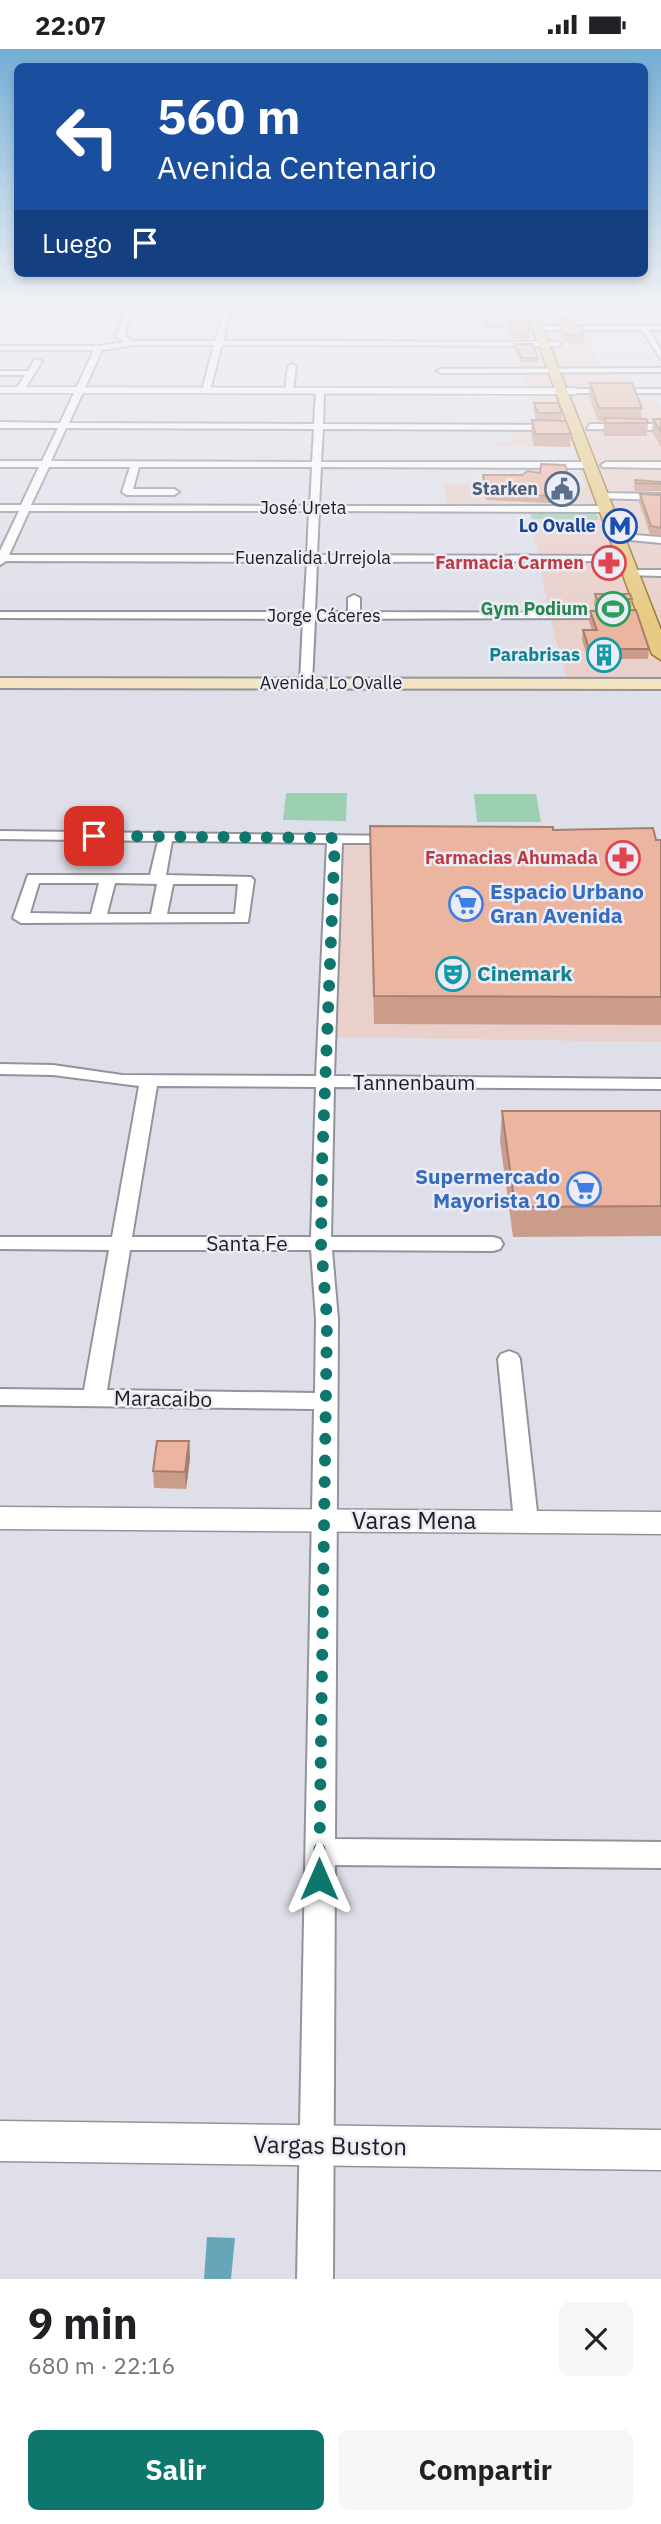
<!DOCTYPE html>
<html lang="es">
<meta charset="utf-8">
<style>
:root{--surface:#fff;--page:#f6f6f6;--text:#202124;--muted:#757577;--accent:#0f766e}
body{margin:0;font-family:"IBM Plex Sans",sans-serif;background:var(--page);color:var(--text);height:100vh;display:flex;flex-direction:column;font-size:26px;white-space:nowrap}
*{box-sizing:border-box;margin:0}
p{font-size:23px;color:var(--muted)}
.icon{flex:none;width:38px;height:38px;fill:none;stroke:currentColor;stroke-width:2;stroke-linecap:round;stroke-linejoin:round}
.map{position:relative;height:2230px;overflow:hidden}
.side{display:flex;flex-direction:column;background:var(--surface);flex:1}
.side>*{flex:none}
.hud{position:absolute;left:14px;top:14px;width:634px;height:214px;border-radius:10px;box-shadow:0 4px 10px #0003;background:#1a4fa0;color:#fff;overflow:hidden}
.pin{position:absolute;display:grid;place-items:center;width:60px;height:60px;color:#fff;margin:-30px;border-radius:14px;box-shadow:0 4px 10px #0006}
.me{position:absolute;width:77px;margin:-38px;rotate:0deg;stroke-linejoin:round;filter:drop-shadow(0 0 5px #0008)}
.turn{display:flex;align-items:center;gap:24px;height:147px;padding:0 28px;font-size:32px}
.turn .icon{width:91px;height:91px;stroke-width:2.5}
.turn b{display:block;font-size:49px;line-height:60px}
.then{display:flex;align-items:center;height:66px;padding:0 28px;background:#0003;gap:14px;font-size:26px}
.round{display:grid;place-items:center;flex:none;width:74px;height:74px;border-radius:10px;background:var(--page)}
.headline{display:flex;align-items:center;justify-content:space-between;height:119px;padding:0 28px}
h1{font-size:42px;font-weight:700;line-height:52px}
.cta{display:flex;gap:14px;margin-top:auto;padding:14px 28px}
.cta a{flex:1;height:80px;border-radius:10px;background:var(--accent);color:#fff;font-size:28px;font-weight:700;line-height:80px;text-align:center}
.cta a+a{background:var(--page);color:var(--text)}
.status{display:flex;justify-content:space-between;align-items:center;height:49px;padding:0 35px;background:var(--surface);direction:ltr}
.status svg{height:19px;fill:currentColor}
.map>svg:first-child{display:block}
.commercial{fill:#e9d0ca}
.green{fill:#9dcfb3}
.water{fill:#66a6b8}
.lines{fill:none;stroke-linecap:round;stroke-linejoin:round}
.minor-casing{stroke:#93939c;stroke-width:4}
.tertiary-casing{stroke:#93939c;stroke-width:3}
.secondary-casing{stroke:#93939c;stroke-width:4}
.primary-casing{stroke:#98762b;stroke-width:3}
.minor{fill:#fff;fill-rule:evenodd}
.tertiary{fill:#fff;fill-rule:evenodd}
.secondary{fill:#f4e4c1;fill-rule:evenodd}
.primary{fill:#e8ca83;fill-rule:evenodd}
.wall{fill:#cb9c8a}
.shaded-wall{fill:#a57f70}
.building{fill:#ecb5a0;stroke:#a57f70;stroke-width:2}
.route{stroke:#0f766e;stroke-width:12;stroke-dasharray:0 21.6}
.labels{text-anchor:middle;stroke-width:5;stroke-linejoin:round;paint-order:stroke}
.far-service-label{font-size:18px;font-weight:bold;fill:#4e5e75;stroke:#ececf6;text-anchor:end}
.far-street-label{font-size:18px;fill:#1e1e21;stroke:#ececf6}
.far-transit-label{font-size:18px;font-weight:bold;fill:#164399;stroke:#ececf6;text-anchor:end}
.far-health-label{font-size:18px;font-weight:bold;fill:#be3a42;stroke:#ececf6;text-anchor:end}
.far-leisure-label{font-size:18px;font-weight:bold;fill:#27864d;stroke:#ececf6;text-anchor:end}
.far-culture-label{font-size:18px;font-weight:bold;fill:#0d838f;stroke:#ececf6;text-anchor:end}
.shop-label{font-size:21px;font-weight:bold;fill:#366cbe;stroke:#ececf6;text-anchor:start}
.culture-label{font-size:21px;font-weight:bold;fill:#0d838f;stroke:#ececf6;text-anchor:start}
.street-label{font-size:21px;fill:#1e1e21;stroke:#ececf6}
.near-street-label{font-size:24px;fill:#1e1e21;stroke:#ececf6}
</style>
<div class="status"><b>22:07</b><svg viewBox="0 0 49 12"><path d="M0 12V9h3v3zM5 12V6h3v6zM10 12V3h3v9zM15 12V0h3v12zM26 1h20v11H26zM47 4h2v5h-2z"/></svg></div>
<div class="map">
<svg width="661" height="2230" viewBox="0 0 661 2230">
<rect width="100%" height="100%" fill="#dfdfe9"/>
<!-- commercial -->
<g class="commercial">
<polygon points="455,259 573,259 603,320 619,320 632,341 652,341 661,358 661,631 567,631 549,565 529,458 446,457 444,434 509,434 511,438 585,438 572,398 498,397 497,392 512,392 512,377 539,377 528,341 506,281 480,280 477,272 457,272"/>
<polygon points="343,795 661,799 661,993 337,988"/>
</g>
<!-- green -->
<g class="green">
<polygon points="530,462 594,462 599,471 532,470"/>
<polygon points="286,744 347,744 346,772 283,771"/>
<polygon points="474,745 536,745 541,773 477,773"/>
</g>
<!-- water -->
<polygon class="water" points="207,2188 235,2189 231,2230 204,2230"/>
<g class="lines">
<!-- minor casing -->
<g class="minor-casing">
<g id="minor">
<path d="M225,259h6l-8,33 334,1 4,2 -4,2 -335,-1 -12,45 -4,2 -4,-2 12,-45h-80l-32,5 -33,73 245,1 2,-33 4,-2 4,2 -1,33 235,1 -3,5 -232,-1 -2,33h269l5,3 -5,3 -269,-1 -2,39h287l5,3 -5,3 -287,-1 -2,44 308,1 5,3 -1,2 -312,1 -2,50h33v-14l6,-3 6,3v14l254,1 6,3 -2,2 -303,1 -3,64 -6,4 -6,-4 3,-64 -303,-1v-6h304l3,-50 -301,-1 -6,4v-14l19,-40h-19v-6h21l18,-38h-39v-6h42l16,-33h-58v-6l60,1 34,-73h-94v-4h99l25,-4 -8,-6 10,-25 4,-2 4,2 -10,24 9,6h82zM66,379l248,1 -2,33 -261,-1zM49,418h81l-8,25 5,3h47l5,-3 -5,-3h-41l6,-22h173l-2,39 -279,-1zM29,462h280l-2,44h-298z"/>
<polygon points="538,277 661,277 661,281 649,281 661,302 661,310 642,281 535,281"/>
<polygon points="35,310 42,312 23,343 16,341 25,326 0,326 0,322 28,322"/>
<polygon points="292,315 296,317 293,342 289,344 285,342 288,317"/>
<polygon points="661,319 661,323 441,324 437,322 441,320"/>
<polygon points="576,340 661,340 661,344 573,344"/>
<polygon points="590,375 661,375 661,381 587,380"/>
<polygon points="606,413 661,413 661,419 603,418 601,416"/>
<polygon points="601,444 661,445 661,451 598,449 596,447"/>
<polygon points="634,486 661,488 661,494 630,491 629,489"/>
<polygon points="631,521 661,521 661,527 627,526 626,524"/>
<path d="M0,782l399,5 2,3 -2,3 -5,1h-52l-8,233 327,3v10l-327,-2 -3,150h162l7,2 3,5 -3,5 -7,2 -161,-1 6,69 -3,520 326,3v26l-326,-3 -2,414h-36l17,-870 -314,-4v-16l84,1 25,-140 -109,-1v-12h112l27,-151 -86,-11 -53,-1v-10l53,1 69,10 194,1 11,-233 -155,-2 -6,34 85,2 3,3 -6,42 -227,1 -8,-5 15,-43h122l8,-34 -158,-2zM39,834h60l-8,31 -61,-1zM115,834l42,1 -6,30h-44zM173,835h65l-3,30h-68zM157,1037l159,1 -5,150h-179zM130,1201h181l5,69 -1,74 -208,-3z"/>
<polygon points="509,1302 517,1305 520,1310 538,1472 535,1479 526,1481 517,1479 514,1472 498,1310 501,1305"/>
</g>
</g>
<!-- tertiary casing -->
<g class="tertiary-casing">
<g id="tertiary">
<polygon points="542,259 661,260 661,264 543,263 539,261"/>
<polygon points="0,338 576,339 581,342 576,345 0,344"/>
<polygon points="0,1458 661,1463 661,1485 0,1480"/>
<polygon points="0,2072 661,2081 661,2121 0,2112"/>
</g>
</g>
<!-- secondary casing -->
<g class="secondary-casing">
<g id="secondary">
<polygon points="0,259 545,259 548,261 543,264 0,262"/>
<polygon points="0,629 661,630 661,640 0,639"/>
</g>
</g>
<!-- primary casing -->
<g class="primary-casing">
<polygon id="primary" points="525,259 535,259 661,581 661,611 652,605"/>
</g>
<!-- minor -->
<use href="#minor" class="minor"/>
<!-- tertiary -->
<use href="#tertiary" class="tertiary"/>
<!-- secondary -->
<use href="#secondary" class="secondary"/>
<!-- primary -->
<use href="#primary" class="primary"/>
</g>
<!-- wall -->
<g class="wall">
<polygon points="552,259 576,268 575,274 556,274 552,266"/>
<polygon points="482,262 504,275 504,279 487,279 482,266"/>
<polygon points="508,271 530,282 529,290 511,290 507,279"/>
<polygon points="560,276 584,286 583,294 564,294 560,284"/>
<polygon points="515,295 538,309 538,313 521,313 514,299"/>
<polygon points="590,334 642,359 641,370 648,374 647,387 605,387 603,383 604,372 598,372 589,347"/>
<polygon points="534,354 562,364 561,372 571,385 570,398 534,397 531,383 532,371 536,371 534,363"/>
<polygon points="653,370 661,370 661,398 652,383"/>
<polygon points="483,426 572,445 548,454 486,451 482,434"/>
<polygon points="635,431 661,433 661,442 635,442 634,439"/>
<polygon points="640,445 661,446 661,487 650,485 639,453"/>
<polygon points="595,545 632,550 631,561 596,561 594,556"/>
<polygon points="590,562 649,600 648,610 588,610 582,591 583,581 592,581 589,572"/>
<polygon points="370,777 553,781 661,791 661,976 374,975"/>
<polygon points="502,1062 661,1062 661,1187 513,1188 500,1092"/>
<polygon points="189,1392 190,1409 186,1440 154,1439 153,1422"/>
</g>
<!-- shaded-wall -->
<g class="shaded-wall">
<polygon points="572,437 572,445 548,454 549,447"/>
<polygon points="189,1392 190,1409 186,1440 185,1423"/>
</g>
<!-- building -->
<g class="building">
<polygon points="552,259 573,260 576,268 556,268"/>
<polygon points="482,262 501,263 504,275 487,275"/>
<polygon points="508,271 525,271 530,282 512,282"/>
<polygon points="560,276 580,276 584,286 565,286"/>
<polygon points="515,295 533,295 538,309 522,309"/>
<polygon points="590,334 632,334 642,359 599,359"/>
<polygon points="534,354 558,354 562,364 538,364"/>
<polygon points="604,369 646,370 648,374 606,374"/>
<polygon points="653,370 661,370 661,383"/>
<polygon points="532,371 566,372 571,385 535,385"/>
<polygon points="541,415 565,416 572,437 549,447 486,443 483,426 522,426 528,422 540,424"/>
<polygon points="635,431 661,433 661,435 636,434"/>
<polygon points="640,445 661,446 661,479 651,477"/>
<polygon points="595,545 630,545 632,550 597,550"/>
<polygon points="636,561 649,600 589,600 583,581 597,581 590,562"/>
<polygon points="370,777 553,778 553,781 653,779 656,791 661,791 661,948 374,947"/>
<polygon points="502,1062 661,1062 661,1157 515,1158"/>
<polygon points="157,1392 189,1392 185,1423 153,1422"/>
</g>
<!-- sky -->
<linearGradient id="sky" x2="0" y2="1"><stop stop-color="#74aed5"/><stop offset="0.45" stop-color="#f1f1f5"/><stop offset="1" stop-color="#f1f1f5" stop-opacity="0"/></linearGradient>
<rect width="661" height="571" fill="url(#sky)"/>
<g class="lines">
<!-- route -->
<polyline class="route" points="94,787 335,789 322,1114 321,1195 327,1270 319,1830"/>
</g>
<!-- icons -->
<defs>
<g id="civic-ring" transform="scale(1.75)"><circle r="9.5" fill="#ececf6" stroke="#5c6f8a" stroke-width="1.5"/><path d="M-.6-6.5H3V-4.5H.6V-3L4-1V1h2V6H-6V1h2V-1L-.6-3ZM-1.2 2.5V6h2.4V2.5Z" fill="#5c6f8a"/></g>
<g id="metro-ring" transform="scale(1.75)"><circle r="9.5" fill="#ececf6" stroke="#1a4fb4" stroke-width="1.5"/><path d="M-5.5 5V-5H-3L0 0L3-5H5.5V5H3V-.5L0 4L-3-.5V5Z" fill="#1a4fb4"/></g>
<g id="pharmacy-ring" transform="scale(1.75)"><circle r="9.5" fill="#ececf6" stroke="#e0444e" stroke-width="1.5"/><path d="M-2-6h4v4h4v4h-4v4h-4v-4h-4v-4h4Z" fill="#e0444e"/></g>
<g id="stadium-ring" transform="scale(1.75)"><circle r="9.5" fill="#ececf6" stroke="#2e9e5b" stroke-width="1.5"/><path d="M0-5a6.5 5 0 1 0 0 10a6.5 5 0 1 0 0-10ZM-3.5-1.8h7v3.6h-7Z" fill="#2e9e5b"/></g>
<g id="building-ring" transform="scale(1.75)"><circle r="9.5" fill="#ececf6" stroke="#0f9aa8" stroke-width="1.5"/><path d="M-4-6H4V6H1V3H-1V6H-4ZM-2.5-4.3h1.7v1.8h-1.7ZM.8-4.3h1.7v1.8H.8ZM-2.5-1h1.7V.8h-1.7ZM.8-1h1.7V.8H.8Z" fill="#0f9aa8"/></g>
<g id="supermarket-ring" transform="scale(1.75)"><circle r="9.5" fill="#ececf6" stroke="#3f7fe0" stroke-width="1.5"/><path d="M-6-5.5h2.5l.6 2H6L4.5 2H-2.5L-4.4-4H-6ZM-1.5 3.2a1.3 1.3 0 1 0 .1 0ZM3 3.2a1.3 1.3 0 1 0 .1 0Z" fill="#3f7fe0"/></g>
<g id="theatre-ring" transform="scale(1.75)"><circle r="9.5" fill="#ececf6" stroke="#0f9aa8" stroke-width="1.5"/><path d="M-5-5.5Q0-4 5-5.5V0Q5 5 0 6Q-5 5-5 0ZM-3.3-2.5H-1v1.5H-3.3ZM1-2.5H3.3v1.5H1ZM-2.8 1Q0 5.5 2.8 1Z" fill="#0f9aa8"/></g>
</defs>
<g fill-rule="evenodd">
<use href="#civic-ring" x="562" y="440"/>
<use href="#metro-ring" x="620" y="477"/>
<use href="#pharmacy-ring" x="609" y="514"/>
<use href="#stadium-ring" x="613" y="560"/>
<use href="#building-ring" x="604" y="606"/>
<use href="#pharmacy-ring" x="623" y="809"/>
<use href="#supermarket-ring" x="466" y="855"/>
<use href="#theatre-ring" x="453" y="925"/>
<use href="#supermarket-ring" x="584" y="1140"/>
</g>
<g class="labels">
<!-- far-service labels -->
<g class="far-service-label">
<text x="538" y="446">Starken</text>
</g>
<!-- far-street labels -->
<g class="far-street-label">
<text x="303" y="465">José Ureta</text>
<text x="313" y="515">Fuenzalida Urrejola</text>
<text x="324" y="573">Jorge Cáceres</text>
<text x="331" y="640">Avenida Lo Ovalle</text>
</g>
<!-- far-transit labels -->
<g class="far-transit-label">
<text x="596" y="483">Lo Ovalle</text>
</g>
<!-- far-health labels -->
<g class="far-health-label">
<text x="584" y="520">Farmacia Carmen</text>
<text x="598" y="815">Farmacias Ahumada</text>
</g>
<!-- far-leisure labels -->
<g class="far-leisure-label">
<text x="588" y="566">Gym Podium</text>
</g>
<!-- far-culture labels -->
<g class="far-culture-label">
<text x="580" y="612">Parabrisas</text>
</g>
<!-- shop labels -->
<g class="shop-label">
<text x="490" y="850">Espacio Urbano<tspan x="490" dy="24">Gran Avenida</tspan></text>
<text x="560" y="1135" text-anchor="end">Supermercado<tspan x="560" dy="24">Mayorista 10</tspan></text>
</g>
<!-- culture labels -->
<g class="culture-label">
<text x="477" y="932">Cinemark</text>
</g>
<!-- street labels -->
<g class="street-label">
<text x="414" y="1041">Tannenbaum</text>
<text x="247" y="1202">Santa Fe</text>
<text transform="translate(163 1350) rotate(1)" y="7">Maracaibo</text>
</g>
<!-- near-street labels -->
<g class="near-street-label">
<text x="414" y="1480">Varas Mena</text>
<text transform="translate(330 2097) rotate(1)" y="8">Vargas Buston</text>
</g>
</g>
</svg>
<div class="pin" style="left:94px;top:787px;background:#d93025"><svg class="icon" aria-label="arrive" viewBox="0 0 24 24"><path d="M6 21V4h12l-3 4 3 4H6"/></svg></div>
<svg class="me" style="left:319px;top:1830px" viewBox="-20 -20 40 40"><path d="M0-17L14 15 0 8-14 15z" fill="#0f766e" stroke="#fff" stroke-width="4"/></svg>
<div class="hud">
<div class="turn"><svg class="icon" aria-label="left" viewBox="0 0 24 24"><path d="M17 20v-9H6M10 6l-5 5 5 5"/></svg><div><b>560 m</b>Avenida Centenario</div></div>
<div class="then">Luego<svg class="icon" aria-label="arrive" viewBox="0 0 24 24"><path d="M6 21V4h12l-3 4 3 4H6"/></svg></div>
</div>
</div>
<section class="side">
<div class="headline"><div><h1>9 min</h1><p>680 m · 22:16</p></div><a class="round"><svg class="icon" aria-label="close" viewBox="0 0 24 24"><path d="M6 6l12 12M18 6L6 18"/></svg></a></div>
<div class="cta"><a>Salir</a><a>Compartir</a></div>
</section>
